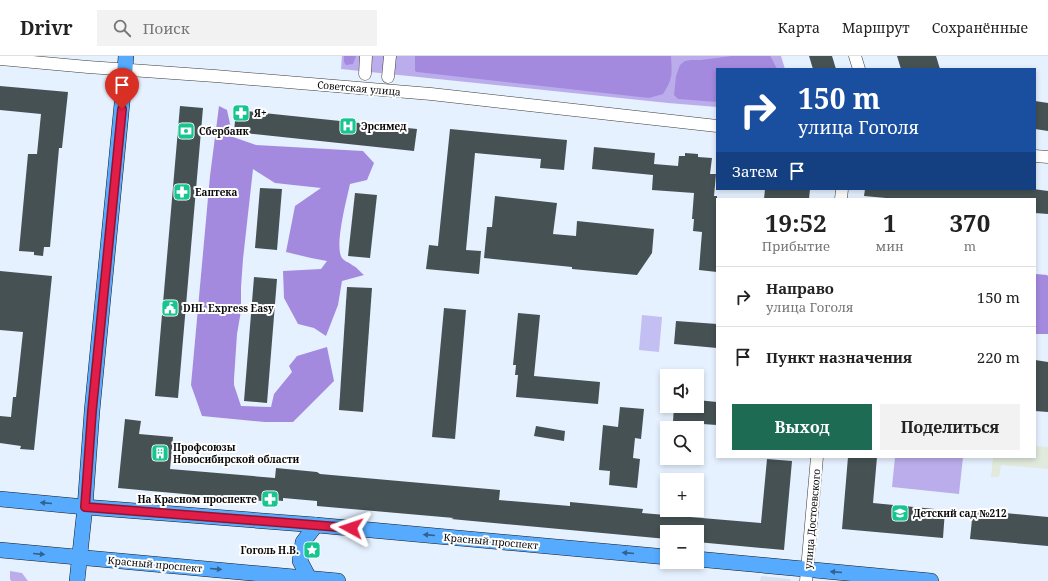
<!DOCTYPE html>
<html lang="ru">
<meta charset="utf-8">
<style>
:root{--surface:#fff;--page:#f2f2f2;--text:#222;--muted:#767676;--line:#e0e0e0;--accent:#1d6b53}
body{margin:0;font-family:"Noto Serif",serif;background:var(--page);color:var(--text);height:100vh;display:flex;flex-direction:column;font-size:15px;white-space:nowrap}
*{box-sizing:border-box;margin:0}
p{font-size:13px;color:var(--muted)}
.icon{flex:none;width:22px;height:22px;fill:none;stroke:currentColor;stroke-width:2;stroke-linecap:round;stroke-linejoin:round}
.map{position:relative;flex:1;overflow:hidden}
.side{position:absolute;left:716px;top:142px;width:320px;height:260px;display:flex;flex-direction:column;background:var(--surface);border-radius:0px;box-shadow:0 2px 6px #0003}
.side>*{flex:none}
.top-card{position:absolute;left:716px;top:12px;width:320px;height:122px;border-radius:0px;box-shadow:0 2px 6px #0003;background:#1a4fa0;color:#fff;overflow:hidden}
.controls{position:absolute;left:660px;top:313px;display:grid;gap:8px}
.controls a{display:grid;place-items:center;width:44px;height:44px;border-radius:0px;background:var(--surface);box-shadow:0 2px 6px #0003;font-size:20px}
.pin{position:absolute;display:grid;place-items:center;width:34px;height:34px;color:#fff;margin:-41px -17px;border-radius:50% 50% 50% 0;rotate:-45deg;box-shadow:0 0 4px #0007}
.pin .icon{rotate:45deg}
.me{position:absolute;width:44px;margin:-22px;rotate:275deg;stroke-linejoin:round;filter:drop-shadow(0 0 3px #0008)}
.turn{display:flex;align-items:center;gap:14px;height:84px;padding:0 16px;font-size:18px}
.turn .icon{width:52px;height:52px;stroke-width:2.5}
.turn b{display:block;font-size:28px;line-height:34px}
.then{display:flex;align-items:center;height:38px;padding:0 16px;background:#0003;gap:8px;font-size:15px}
.eta{display:flex;justify-content:space-evenly;align-items:center;height:68px;text-align:center}
.eta b{font-size:24px;font-weight:700;line-height:28px}
.primary-button{display:flex;gap:8px;margin-top:auto;padding:8px 16px}
.primary-button a{flex:1;height:46px;border-radius:0px;background:var(--accent);color:#fff;font-size:16px;font-weight:700;line-height:46px;text-align:center}
.primary-button a+a{background:var(--page);color:var(--text)}
ul{padding:0;list-style:none}
li{display:flex;align-items:center;gap:12px;height:60px;padding:0 16px;border-top:1px solid var(--line)}
li div{flex:1}
li b{display:block;font-size:15px}
li em{font-style:normal}
header{display:flex;align-items:center;gap:24px;box-sizing:border-box;height:56px;padding:0 20px;background:var(--surface);border-bottom:1px solid var(--line)}
header strong{font-size:19px}
nav{display:flex;gap:22px;margin-inline-start:auto;font-size:14px}
.search{width:280px;height:36px;background:var(--page);display:flex;align-items:center;gap:10px;box-sizing:border-box;padding:0 14px;border-radius:0px;color:var(--muted);font-size:15px}
.map>svg:first-child{display:block}
.industrial{fill:#e1eadc}
.green{fill:#bbadec}
.forest{fill:#a38adf}
.pitch{fill:#c4bff3}
.plaza{fill:#d6e3ee}
.building{fill:#455153}
.lines{fill:none;stroke-linecap:round;stroke-linejoin:round}
.minor-casing{stroke:#3c3c3c;stroke-width:13}
.major-casing{stroke:#1a1a1a;stroke-width:16}
.minor{stroke:#fff;stroke-width:12}
.major{stroke:#56abff;stroke-width:15}
.oneway{fill:#336290}
.route-casing{stroke:#92132f;stroke-width:10}
.route{stroke:#e11d48;stroke-width:7}
.labels{text-anchor:middle;stroke-width:4;stroke-linejoin:round;paint-order:stroke}
.street-label{font-size:10px;fill:#090909;stroke:#fff}
.poi-label{font-size:10px;font-weight:bold;fill:#090909;stroke:#fff;text-anchor:start}
</style>
<header>
<strong>Drivr</strong>
<div class="search"><svg class="icon" aria-label="search" viewBox="0 0 24 24"><circle cx="10" cy="10" r="6"/><path d="M15 15l6 6"/></svg>Поиск</div>
<nav><a>Карта</a><a>Маршрут</a><a>Сохранённые</a></nav>
</header>
<div class="map">
<svg width="1048" height="525" viewBox="0 0 1048 525">
<rect width="100%" height="100%" fill="#e6f1ff"/>
<!-- industrial -->
<polygon class="industrial" points="1035,390 1048,391 1048,413 1001,409 999,421 991,421 993,401 1035,401"/>
<!-- green -->
<g class="green">
<polygon points="342,0 781,0 785,13 717,13 717,51 668,47 341,13"/>
<polygon points="895,401 963,401 959,438 892,431"/>
<polygon points="10,515 22,517 28,525 11,525 10,523"/>
</g>
<!-- forest -->
<g class="forest">
<polygon points="344,0 356,0 353,8 346,9 344,6"/>
<path d="M415,0h256c1,18 2,23 -8,38l-14,4 -232,-26 -2,-1z"/>
<polygon points="732,0 770,0 772,3 777,13 717,13 717,46 678,43 674,39 676,20 680,9 685,5 691,4 701,4"/>
<path d="M219,50l8,4 6,27 23,8 107,6 11,12 -7,17 -17,4c-3,14 -16,63 -8,74 3,4 7,4 10,7 5,2 8,7 12,10l-22,6 -4,24 -12,31 -12,-8 -16,-4 -14,-26 -1,-27 38,-2 6,-8 -16,-3 -25,-6 9,-46 26,-18 -46,-5 -22,-14 -10,90 -2,28v24l-4,23 -3,45v6l7,21 30,1 3,-13 18,-22 -3,-6 8,-10 30,-9 7,34 -41,41h-28l-63,-6 -11,-31 19,-209z"/>
<polygon points="1036,218 1047,219 1048,220 1048,278 1035,278 1035,219"/>
</g>
<!-- pitch -->
<polygon class="pitch" points="642,259 662,261 659,296 639,294"/>
<!-- plaza -->
<polygon class="plaza" points="761,520 790,523 791,525 760,525"/>
<!-- building -->
<g class="building">
<polygon points="809,0 832,0 836,13 813,13"/>
<polygon points="897,0 936,0 940,13 901,13"/>
<polygon points="0,30 68,36 62,92 59,92 50,191 44,191 43,200 34,199 34,196 19,195 28,98 37,98 41,58 0,54"/>
<polygon points="1035,45 1048,47 1048,75 1035,73"/>
<polygon points="180,50 203,52 178,342 155,340"/>
<polygon points="236,54 417,73 414,95 234,76"/>
<polygon points="450,73 567,84 564,114 540,112 541,103 475,97 466,194 481,195 479,218 426,213 429,189 438,190"/>
<polygon points="594,91 655,97 654,108 678,110 679,100 685,100 685,97 698,98 698,101 712,102 710,118 716,118 714,140 717,140 717,216 699,214 702,176 693,175 694,163 692,163 694,137 652,134 653,119 592,113"/>
<polygon points="260,132 282,133 277,194 255,192"/>
<polygon points="765,133 810,133 809,143 764,143"/>
<polygon points="865,133 1033,133 1048,135 1048,158 1035,157 1035,143 897,143 864,140"/>
<polygon points="355,137 377,139 370,202 348,200"/>
<polygon points="495,140 557,147 553,178 576,180 577,165 654,173 652,197 637,219 572,213 572,211 484,202 487,171 492,171"/>
<polygon points="0,215 52,220 34,394 20,393 21,390 0,387 0,360 11,361 13,341 16,341 23,276 0,274"/>
<polygon points="254,221 277,223 267,347 244,345"/>
<polygon points="347,231 372,232 363,356 339,354"/>
<polygon points="444,252 466,254 455,383 432,381"/>
<polygon points="518,257 540,259 534,320 600,326 598,348 516,341 518,319 515,319 516,309 513,309"/>
<polygon points="676,265 717,268 717,292 674,288"/>
<polygon points="1035,304 1048,306 1048,356 1035,355"/>
<polygon points="697,344 717,346 717,369 673,366 674,350 697,350"/>
<polygon points="620,351 644,353 641,383 635,382 633,402 640,403 637,432 609,429 610,415 599,414 603,369 618,371"/>
<polygon points="125,363 141,365 139,378 173,381 170,413 275,422 276,412 317,416 320,418 500,434 499,444 570,450 570,446 643,453 642,457 761,467 767,403 792,405 784,494 697,486 697,476 667,476 667,483 451,463 454,462 317,450 317,445 283,442 283,445 273,444 273,446 118,432"/>
<polygon points="536,370 565,375 564,385 534,380"/>
<polygon points="848,401 877,401 873,447 945,454 943,482 842,473"/>
<polygon points="973,454 1048,461 1048,490 970,483"/>
</g>
<g class="lines">
<!-- minor casing -->
<g class="minor-casing">
<g id="minor">
<polyline points="855,0 859,13"/>
<polyline points="0,3 88,11 215,20 431,38 717,70"/>
<polyline points="365,18 366,0"/>
<polyline points="388,21 390,0"/>
<polyline points="1035,100 1048,101"/>
<polyline points="841,143 842,133"/>
<polyline points="806,525 817,401"/>
</g>
</g>
<!-- major casing -->
<g class="major-casing">
<g id="major">
<polyline points="0,443 85,451 316,469 667,501"/>
<polyline points="0,494 338,525"/>
<polyline points="697,503 931,525"/>
<polyline points="309,522 300,505 303,486 316,469"/>
<polyline points="77,525 85,451 92,355 123,37 126,0"/>
</g>
</g>
<!-- minor -->
<use href="#minor" class="minor"/>
<!-- major -->
<use href="#major" class="major"/>
</g>
<!-- one-way arrows -->
<defs><path id="oneway-solid" d="M-6-.8H1V-3.2L6.5 0L1 3.2V.8H-6Z"/></defs>
<g class="oneway">
<use href="#oneway-solid" transform="translate(46 447) rotate(-175)"/>
<use href="#oneway-solid" transform="translate(429 479) rotate(-175)"/>
<use href="#oneway-solid" transform="translate(628 497) rotate(-175)"/>
<use href="#oneway-solid" transform="translate(39 498) rotate(5)"/>
<use href="#oneway-solid" transform="translate(216 513) rotate(5)"/>
<use href="#oneway-solid" transform="translate(836 516) rotate(-175)"/>
</g>
<g class="lines">
<!-- route casing -->
<g class="route-casing">
<polyline id="route" points="122,53 92,355 85,451 351,472"/>
</g>
<!-- route -->
<use href="#route" class="route"/>
</g>
<!-- icons -->
<defs>
<g id="pharmacy-square" transform="scale(0.9)"><rect x="-9" y="-9" width="18" height="18" rx="4" fill="#16c58f" stroke="#fff"/><path d="M-2-6h4v4h4v4h-4v4h-4v-4h-4v-4h4Z" fill="#fff"/></g>
<g id="hospital-square" transform="scale(0.9)"><rect x="-9" y="-9" width="18" height="18" rx="4" fill="#16c58f" stroke="#fff"/><path d="M-5-5h3v3.5h4V-5h3V5h-3V1.5h-4V5h-3Z" fill="#fff"/></g>
<g id="bank-square" transform="scale(0.9)"><rect x="-9" y="-9" width="18" height="18" rx="4" fill="#16c58f" stroke="#fff"/><path d="M-6-4H6V4H-6ZM0-2.3a2.3 2.3 0 1 0 0 4.6a2.3 2.3 0 1 0 0-4.6Z" fill="#fff"/></g>
<g id="civic-square" transform="scale(0.9)"><rect x="-9" y="-9" width="18" height="18" rx="4" fill="#16c58f" stroke="#fff"/><path d="M-.6-6.5H3V-4.5H.6V-3L4-1V1h2V6H-6V1h2V-1L-.6-3ZM-1.2 2.5V6h2.4V2.5Z" fill="#fff"/></g>
<g id="building-square" transform="scale(0.9)"><rect x="-9" y="-9" width="18" height="18" rx="4" fill="#16c58f" stroke="#fff"/><path d="M-4-6H4V6H1V3H-1V6H-4ZM-2.5-4.3h1.7v1.8h-1.7ZM.8-4.3h1.7v1.8H.8ZM-2.5-1h1.7V.8h-1.7ZM.8-1h1.7V.8H.8Z" fill="#fff"/></g>
<g id="school-square" transform="scale(0.9)"><rect x="-9" y="-9" width="18" height="18" rx="4" fill="#16c58f" stroke="#fff"/><path d="M0-5L7-2L0 1L-7-2ZM-4 1L0 2.5L4 1V4Q0 6-4 4Z" fill="#fff"/></g>
<g id="sight-square" transform="scale(0.9)"><rect x="-9" y="-9" width="18" height="18" rx="4" fill="#16c58f" stroke="#fff"/><path d="M0-6L1.8-2.2L6-1.7L2.9 1.2L3.7 5.4L0 3.3L-3.7 5.4L-2.9 1.2L-6-1.7L-1.8-2.2Z" fill="#fff"/></g>
</defs>
<g fill-rule="evenodd">
<use href="#pharmacy-square" x="241" y="57"/>
<use href="#hospital-square" x="348" y="70"/>
<use href="#bank-square" x="186" y="75"/>
<use href="#pharmacy-square" x="182" y="136"/>
<use href="#civic-square" x="170" y="252"/>
<use href="#building-square" x="160" y="397"/>
<use href="#pharmacy-square" x="270" y="443"/>
<use href="#school-square" x="900" y="457"/>
<use href="#sight-square" x="312" y="494"/>
</g>
<g class="labels">
<!-- street labels -->
<g class="street-label">
<text transform="translate(359 32) rotate(5)" y="4">Советская улица</text>
<text transform="translate(812 463) rotate(-85)" y="4">улица Достоевского</text>
<text transform="translate(491 485) rotate(5)" y="4">Красный проспект</text>
<text transform="translate(155 508) rotate(5)" y="4">Красный проспект</text>
</g>
<!-- poi labels -->
<g class="poi-label">
<text x="254" y="61">Я+</text>
<text x="361" y="74">Эрсимед</text>
<text x="199" y="79">Сбербанк</text>
<text x="195" y="140">Еаптека</text>
<text x="183" y="256">DHL Express Easy</text>
<text x="173" y="395">Профсоюзы<tspan x="173" dy="12">Новосибирской области</tspan></text>
<text x="257" y="447" text-anchor="end">На Красном проспекте</text>
<text x="913" y="461">Детский сад №212</text>
<text x="299" y="498" text-anchor="end">Гоголь Н.В.</text>
</g>
</g>
</svg>
<div class="controls">
<a><svg class="icon" aria-label="sound" viewBox="0 0 24 24"><path d="M4 9h4l5-4v14l-5-4H4zM17 9q2 3 0 6"/></svg></a>
<a><svg class="icon" aria-label="search" viewBox="0 0 24 24"><circle cx="10" cy="10" r="6"/><path d="M15 15l6 6"/></svg></a>
<a>+</a>
<a>−</a>
</div>
<div class="pin" style="left:122px;top:53px;background:#d93025"><svg class="icon" aria-label="arrive" viewBox="0 0 24 24"><path d="M6 21V4h12l-3 4 3 4H6"/></svg></div>
<svg class="me" style="left:351px;top:472px" viewBox="-20 -20 40 40"><path d="M0-17L14 15 0 8-14 15z" fill="#e11d48" stroke="#fff" stroke-width="4"/></svg>
<div class="top-card">
<div class="turn"><svg class="icon" aria-label="right" viewBox="0 0 24 24"><path d="M7 20v-9h11M14 6l5 5-5 5"/></svg><div><b>150 m</b>улица Гоголя</div></div>
<div class="then">Затем<svg class="icon" aria-label="arrive" viewBox="0 0 24 24"><path d="M6 21V4h12l-3 4 3 4H6"/></svg></div>
</div>
<section class="side">
<div class="eta">
<div><b>19:52</b><p>Прибытие</p></div>
<div><b>1</b><p>мин</p></div>
<div><b>370</b><p>m</p></div>
</div>
<ul>
<li><svg class="icon" aria-label="right" viewBox="0 0 24 24"><path d="M7 20v-9h11M14 6l5 5-5 5"/></svg><div><b>Направо</b><p>улица Гоголя</p></div><em>150 m</em></li>
<li><svg class="icon" aria-label="arrive" viewBox="0 0 24 24"><path d="M6 21V4h12l-3 4 3 4H6"/></svg><div><b>Пункт назначения</b></div><em>220 m</em></li>
</ul>
<div class="primary-button"><a>Выход</a><a>Поделиться</a></div>
</section>
</div>
